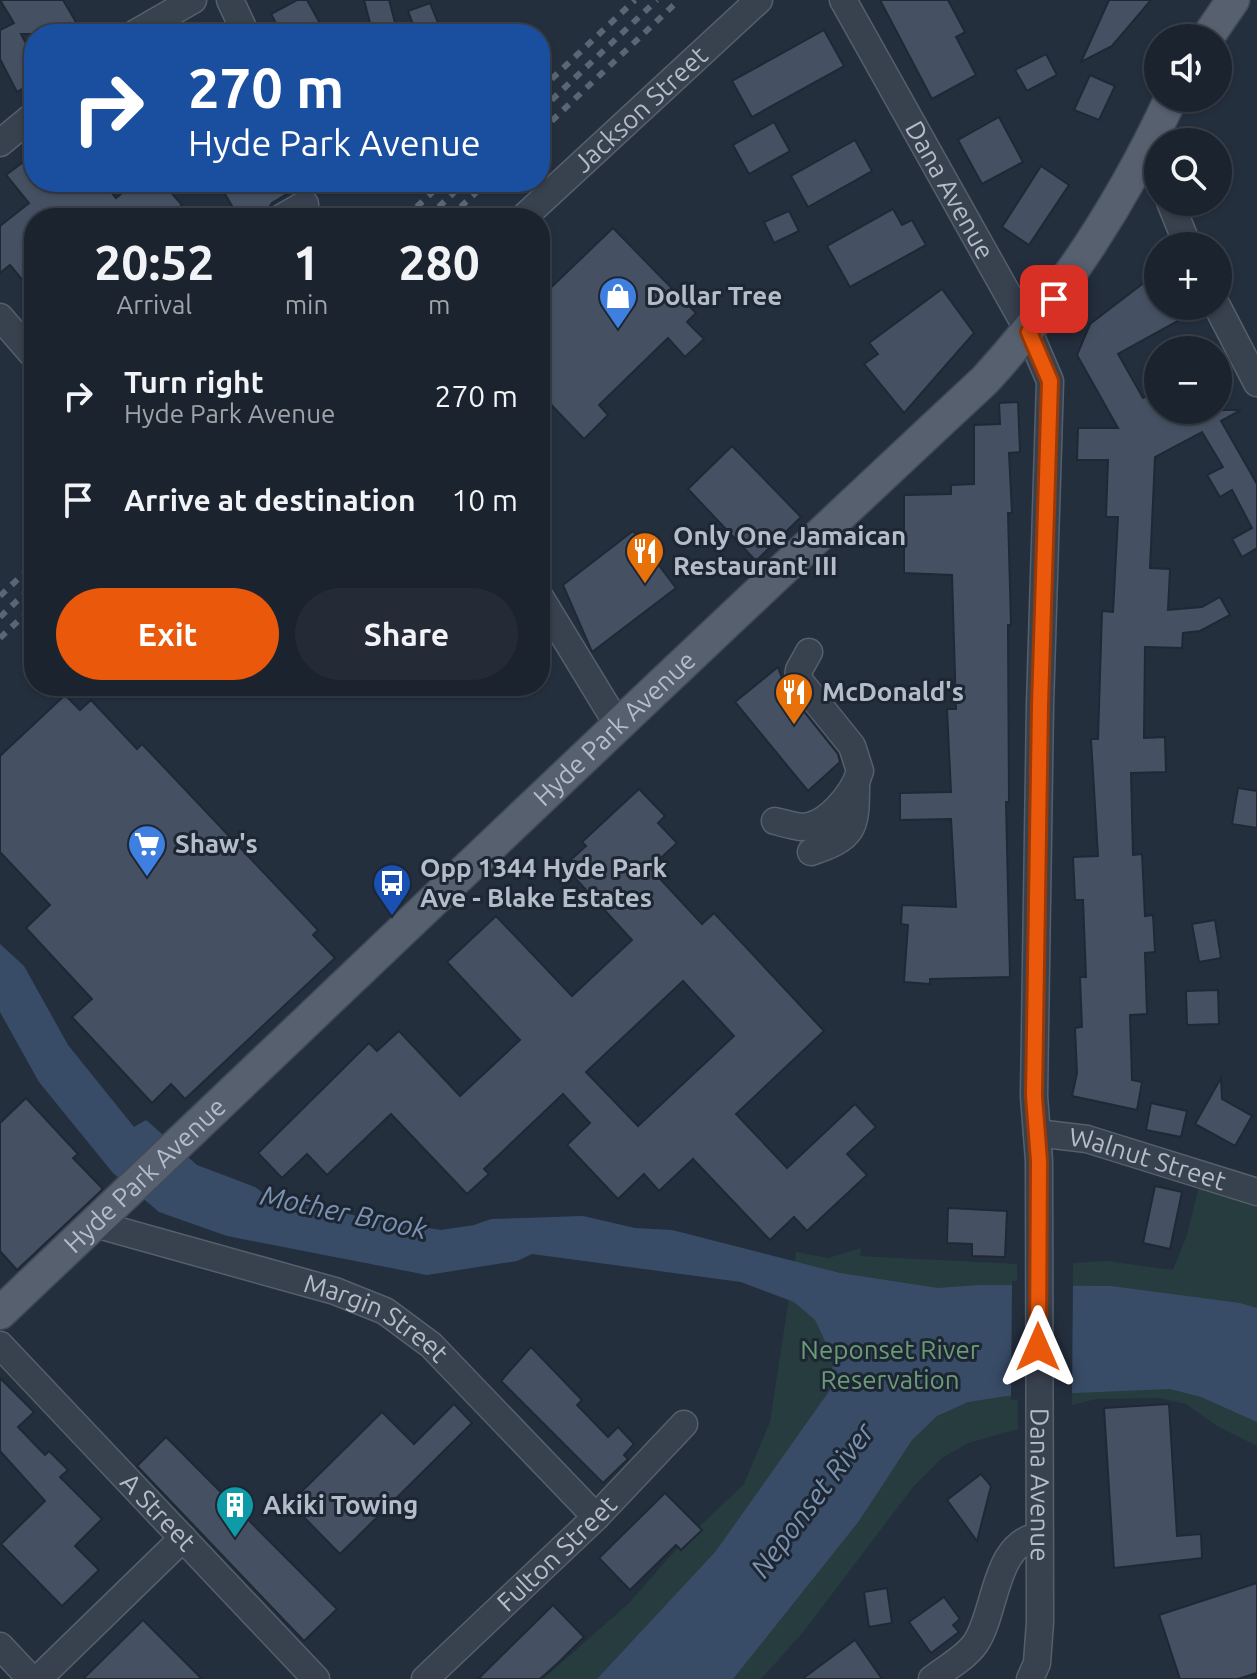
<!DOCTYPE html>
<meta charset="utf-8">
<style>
:root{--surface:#1b232e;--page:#242b36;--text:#f1f3f6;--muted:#a0a4aa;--line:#39404a;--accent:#ea580c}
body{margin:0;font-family:Ubuntu,sans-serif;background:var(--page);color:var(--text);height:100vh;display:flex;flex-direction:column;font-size:30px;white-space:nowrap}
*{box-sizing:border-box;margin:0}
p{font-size:26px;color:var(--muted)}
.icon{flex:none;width:44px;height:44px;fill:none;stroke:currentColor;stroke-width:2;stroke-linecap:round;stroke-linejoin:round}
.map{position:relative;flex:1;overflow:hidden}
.side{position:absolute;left:24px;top:208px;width:526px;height:488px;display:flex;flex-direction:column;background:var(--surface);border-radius:32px;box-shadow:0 2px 6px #0004,0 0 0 2px var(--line)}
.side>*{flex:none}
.hud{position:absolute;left:24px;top:24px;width:526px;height:168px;border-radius:32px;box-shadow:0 2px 6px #0004,0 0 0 2px var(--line);background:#1a4fa0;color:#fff;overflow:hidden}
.controls{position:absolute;left:1144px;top:24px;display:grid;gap:16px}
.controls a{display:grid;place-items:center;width:88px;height:88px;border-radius:50%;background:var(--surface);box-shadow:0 2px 6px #0004,0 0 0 2px var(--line);font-size:40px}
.pin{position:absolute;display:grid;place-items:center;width:68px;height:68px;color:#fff;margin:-34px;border-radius:16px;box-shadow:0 4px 12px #0006}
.me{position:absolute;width:88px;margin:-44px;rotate:0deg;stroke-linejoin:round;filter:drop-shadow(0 0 6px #0008)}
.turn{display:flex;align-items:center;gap:28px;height:168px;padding:0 32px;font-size:36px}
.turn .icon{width:104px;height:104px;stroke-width:2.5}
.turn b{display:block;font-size:56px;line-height:68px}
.eta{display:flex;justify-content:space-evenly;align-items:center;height:136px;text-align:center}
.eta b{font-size:48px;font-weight:600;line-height:56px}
.button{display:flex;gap:16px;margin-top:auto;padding:16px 32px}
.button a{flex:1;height:92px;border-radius:48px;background:var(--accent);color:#fff;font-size:32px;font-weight:600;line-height:92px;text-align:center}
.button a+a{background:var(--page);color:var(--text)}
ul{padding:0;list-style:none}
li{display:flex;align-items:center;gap:24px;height:104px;padding:0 32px}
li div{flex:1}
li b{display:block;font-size:30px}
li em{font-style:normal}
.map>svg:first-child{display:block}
.green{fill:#263c3f}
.water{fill:#394c67}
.pier{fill:#242f3e}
.building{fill:#455162;stroke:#1f2835;stroke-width:2;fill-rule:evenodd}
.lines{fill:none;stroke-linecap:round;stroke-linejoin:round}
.minor-casing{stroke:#565f6c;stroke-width:29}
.major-casing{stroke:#414a57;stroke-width:35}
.minor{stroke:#38414e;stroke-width:26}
.major{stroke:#56606e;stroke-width:32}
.rail{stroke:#5a6575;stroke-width:6;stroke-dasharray:8 8;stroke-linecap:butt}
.route-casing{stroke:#983908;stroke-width:20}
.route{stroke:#ea580c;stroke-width:14}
.labels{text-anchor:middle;stroke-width:6;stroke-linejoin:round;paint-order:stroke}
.street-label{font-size:26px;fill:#b4bcc9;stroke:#1d2633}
.poi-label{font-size:26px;font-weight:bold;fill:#b4bcc9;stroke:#1d2633;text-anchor:start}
.park-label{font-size:26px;fill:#6b9a76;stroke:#1d2633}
.water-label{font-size:28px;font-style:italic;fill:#7c92b1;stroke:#1d2633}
</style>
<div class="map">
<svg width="1257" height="1679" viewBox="0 0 1257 1679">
<rect width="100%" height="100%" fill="#242f3e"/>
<!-- green -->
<g class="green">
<polygon points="1199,1186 1257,1203 1257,1446 1217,1426 1186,1404 1159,1398 1096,1399 1072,1405 1073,1263 1107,1261 1173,1270 1187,1235"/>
<polygon points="861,1248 860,1256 1017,1264 1018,1429 968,1443 942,1458 913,1487 804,1631 761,1679 543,1679 629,1603 680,1545 744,1484 770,1422 796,1252 828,1258"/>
</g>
<!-- water -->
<polygon class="water" points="0,944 24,966 68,1045 134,1127 146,1120 197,1165 255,1187 267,1196 366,1218 441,1230 474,1225 491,1219 583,1216 635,1228 672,1230 840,1273 938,1288 979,1285 1111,1286 1240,1303 1257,1308 1257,1422 1201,1397 1170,1389 1007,1396 968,1402 937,1416 912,1440 859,1521 733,1679 597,1679 716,1551 830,1390 833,1362 826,1343 815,1320 794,1302 741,1282 532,1254 517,1261 427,1275 227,1236 159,1212 113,1173 39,1082 0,1012"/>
<!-- pier -->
<polygon class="pier" points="1012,1281 1073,1281 1072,1397 1011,1400"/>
<!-- building -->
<g class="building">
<polygon points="0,0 63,0 83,34 21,34 34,59 34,83 17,92 0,59 0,30 14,23"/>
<polygon points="297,0 307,0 326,34 282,34 271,14"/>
<polygon points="364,0 389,0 397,30 373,34"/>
<polygon points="880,0 948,0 965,32 956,37 976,75 932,99"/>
<polygon points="1109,0 1151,0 1112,46 1081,62"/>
<polygon points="430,3 438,23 416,32 408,11"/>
<polygon points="824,30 844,66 752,117 732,81"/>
<polygon points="1046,54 1057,75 1027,91 1015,70"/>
<polygon points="1090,75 1115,86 1099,120 1074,110"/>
<polygon points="999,117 1023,162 982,184 958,140"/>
<polygon points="774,122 790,151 749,174 733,145"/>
<polygon points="855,140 872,171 808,207 791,176"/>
<polygon points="26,160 34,170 34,182 103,182 116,198 135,182 162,182 182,205 166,218 34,218 34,294 10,265 0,273 0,226 29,203 6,175"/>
<polygon points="1041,166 1069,185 1029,245 1002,227"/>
<polygon points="218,182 307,182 272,203 267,211 254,218 239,218"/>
<polygon points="893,209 902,225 912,220 926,245 850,287 827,246"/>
<polygon points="789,211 799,231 774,243 764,222"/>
<polygon points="613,228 696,313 687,322 704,339 685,357 668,338 599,405 608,415 584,439 540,393 540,298"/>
<polygon points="1158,272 1158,306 1201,308 1118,354 1143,398 1158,391 1158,410 1241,410 1221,421 1257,484 1257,548 1242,557 1232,539 1252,528 1232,490 1220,497 1207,475 1223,467 1202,432 1155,457 1150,568 1170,569 1168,610 1202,607 1220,597 1230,615 1200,631 1183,633 1182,648 1145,647 1144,738 1165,737 1166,772 1131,773 1133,855 1142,854 1145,916 1153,915 1155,952 1145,953 1147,1014 1130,1015 1132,1080 1142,1082 1137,1110 1072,1096 1077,1073 1075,1028 1082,1027 1080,977 1086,977 1083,900 1075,900 1073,857 1098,856 1091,739 1098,739 1102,611 1113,612 1118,517 1106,517 1108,460 1077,460 1078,428 1118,428 1077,355 1090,324"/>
<polygon points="942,289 974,333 904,413 864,364 878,354 869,343"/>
<polygon points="1018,402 1020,452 1009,453 1012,513 1008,513 1011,625 1008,625 1009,802 1006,802 1010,977 930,979 930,984 904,982 908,925 901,924 902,905 956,907 951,819 900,820 900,793 951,792 947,709 956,709 952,575 904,573 904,495 951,494 951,485 974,484 974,425 1000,424 999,403"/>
<polygon points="732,446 801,517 756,561 688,489"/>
<polygon points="633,531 676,588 592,652 563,585"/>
<polygon points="778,667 786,689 838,754 840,762 808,791 735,702"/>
<polygon points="65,695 80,710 91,700 137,749 142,744 318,930 313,935 335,958 185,1099 171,1084 152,1103 72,1017 92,999 26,928 50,905 0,852 0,756"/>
<polygon points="1238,788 1257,791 1257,828 1232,824"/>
<path d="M639,789l26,27 -7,7 19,20 -27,25 52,56 12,-11 110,118 -88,83 51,54 68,-64 21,23 -29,27 20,21 -60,56 -13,-14 -24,23 -77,-81 -34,32 -15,-17 -26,25 -51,-54 23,-22 -27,-29 -79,75 5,5 -22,20 -76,-80 -64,61 -20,-21 -25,24 -24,-25 111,-110 8,8 22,-20 61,65 60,-56 -73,-78 49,-46 76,80 60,-56 -68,-74 22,-20 -4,-4zM683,981l51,55 -96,90 -52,-54z"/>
<polygon points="1215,920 1221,958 1199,962 1192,924"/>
<polygon points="1218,990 1219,1024 1187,1025 1186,991"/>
<polygon points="1221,1078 1222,1099 1252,1116 1235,1146 1195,1124"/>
<polygon points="26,1098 78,1154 73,1158 103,1189 17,1270 0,1251 0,1123"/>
<polygon points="1151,1103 1187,1111 1181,1137 1146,1130"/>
<polygon points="1155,1186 1182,1192 1170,1249 1143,1243"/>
<polygon points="948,1208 1007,1211 1005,1257 972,1256 972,1244 947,1243"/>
<polygon points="531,1347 582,1400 577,1405 608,1437 618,1427 634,1444 624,1455 628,1459 603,1483 501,1381"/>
<polygon points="0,1378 34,1412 18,1427 45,1455 49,1451 68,1470 60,1477 102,1519 75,1546 99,1570 62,1606 1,1544 45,1501 0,1451"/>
<polygon points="454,1404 472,1423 340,1554 290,1503 382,1412 414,1444"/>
<polygon points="1169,1404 1177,1536 1201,1534 1202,1558 1114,1568 1104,1408"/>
<polygon points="166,1437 337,1609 304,1641 137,1466"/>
<polygon points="981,1474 991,1486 977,1541 947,1500"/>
<polygon points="665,1493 702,1530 681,1550 676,1545 630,1590 599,1558"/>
<polygon points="1257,1583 1257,1673 1238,1679 1180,1679 1159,1615"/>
<polygon points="887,1588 892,1623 869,1627 864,1592"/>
<polygon points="944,1597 960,1619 953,1625 959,1632 931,1653 909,1622"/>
<polygon points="553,1605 584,1637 558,1663 540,1679 478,1679"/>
<polygon points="143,1620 202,1679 83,1679"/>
<polygon points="855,1640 882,1679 802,1679"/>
</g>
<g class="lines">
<!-- minor casing -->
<g class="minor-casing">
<g id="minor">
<polyline points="230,0 246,34"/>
<path id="s1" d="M843,0l186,332 21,49 -10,324 -6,391 5,65 1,461 -3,41 -7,16"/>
<polyline points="134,34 193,0"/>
<polyline points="0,143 34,115"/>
<polyline points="1149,146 1158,171"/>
<polyline points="1170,202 1188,246"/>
<polyline points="281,218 305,204"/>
<path id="s2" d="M523,218l236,-218"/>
<polyline points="1217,306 1257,383"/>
<polyline points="0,317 34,356"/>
<polyline points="540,597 618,725"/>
<path d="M775,821c8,2 18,5 26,6 26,0 53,-34 59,-56l-8,-25 -54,-67 1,-9 10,-18"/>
<path d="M811,852c43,-15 45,-22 45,-67"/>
<path id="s3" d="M1037,1133l50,6 170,53"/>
<path id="s4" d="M95,1224l240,67 50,20 46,34 165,172"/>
<path id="s5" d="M0,1345l316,334"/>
<polyline points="0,1646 31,1679"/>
<polyline points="38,1679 183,1538"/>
<path id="s6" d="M425,1679l171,-162 88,-93"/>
<path d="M932,1679c14,-11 33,-21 43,-35 22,-31 18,-101 64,-108"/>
</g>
</g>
<!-- major casing -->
<g class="major-casing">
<g id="major">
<polyline points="1207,38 1233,0"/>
<path id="s7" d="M0,1313c328,-311 654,-625 985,-933 77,-84 138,-178 186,-282"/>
</g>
</g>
<!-- minor -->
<use href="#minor" class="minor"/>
<!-- major -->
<use href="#major" class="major"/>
<!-- rail -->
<g class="rail">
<polyline points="540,90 635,0"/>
<polyline points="540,111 657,0"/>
<polyline points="540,132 679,0"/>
<polyline points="405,218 443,182"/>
<polyline points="427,218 465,182"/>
<polyline points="449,218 487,182"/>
<polyline points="0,596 34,564"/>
<polyline points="0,617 34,585"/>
<polyline points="0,638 34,606"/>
</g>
</g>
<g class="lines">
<!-- route casing -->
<g class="route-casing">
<polyline id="route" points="1038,1347 1039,1161 1034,1096 1040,705 1050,381 1029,332 1054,299"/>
</g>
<!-- route -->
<use href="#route" class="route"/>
</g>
<!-- icons -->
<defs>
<g id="shop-pin" transform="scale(2)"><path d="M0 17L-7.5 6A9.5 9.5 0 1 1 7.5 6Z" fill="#3f7fe0" stroke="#1d2633"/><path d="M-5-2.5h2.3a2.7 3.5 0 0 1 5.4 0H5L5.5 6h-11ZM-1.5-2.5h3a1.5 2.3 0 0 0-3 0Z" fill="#fff"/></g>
<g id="restaurant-pin" transform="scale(2)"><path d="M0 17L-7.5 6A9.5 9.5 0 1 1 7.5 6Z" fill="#e8710a" stroke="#1d2633"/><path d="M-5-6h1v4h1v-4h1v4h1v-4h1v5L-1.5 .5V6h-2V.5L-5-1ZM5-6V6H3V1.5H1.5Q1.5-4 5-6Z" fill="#fff"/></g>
<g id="supermarket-pin" transform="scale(2)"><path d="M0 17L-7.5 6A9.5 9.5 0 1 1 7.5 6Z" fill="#3f7fe0" stroke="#1d2633"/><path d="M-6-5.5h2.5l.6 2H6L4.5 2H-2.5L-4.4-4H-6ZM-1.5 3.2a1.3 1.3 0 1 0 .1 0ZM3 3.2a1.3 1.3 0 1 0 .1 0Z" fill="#fff"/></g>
<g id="bus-pin" transform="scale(2)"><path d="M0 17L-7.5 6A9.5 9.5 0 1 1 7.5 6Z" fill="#1a4fb4" stroke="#1d2633"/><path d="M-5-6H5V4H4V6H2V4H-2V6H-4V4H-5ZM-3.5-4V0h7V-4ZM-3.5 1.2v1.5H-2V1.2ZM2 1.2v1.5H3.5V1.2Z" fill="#fff"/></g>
<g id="building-pin" transform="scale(2)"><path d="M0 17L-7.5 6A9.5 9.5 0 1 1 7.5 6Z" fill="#0f9aa8" stroke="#1d2633"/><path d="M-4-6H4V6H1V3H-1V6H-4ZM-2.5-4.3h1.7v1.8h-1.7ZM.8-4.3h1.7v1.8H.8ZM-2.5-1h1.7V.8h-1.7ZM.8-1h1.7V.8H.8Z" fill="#fff"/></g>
</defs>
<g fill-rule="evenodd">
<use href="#shop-pin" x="618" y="296"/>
<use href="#restaurant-pin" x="645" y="551"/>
<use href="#restaurant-pin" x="794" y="692"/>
<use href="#supermarket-pin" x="147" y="844"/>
<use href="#bus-pin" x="392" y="883"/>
<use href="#building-pin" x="235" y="1505"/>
</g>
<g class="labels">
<!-- street labels -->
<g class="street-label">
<text dy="9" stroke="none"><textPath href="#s2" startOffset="160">Jackson Street</textPath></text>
<text dy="9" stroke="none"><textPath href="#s1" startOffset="218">Dana Avenue</textPath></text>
<text dy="9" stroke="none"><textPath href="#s7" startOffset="848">Hyde Park Avenue</textPath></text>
<text dy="9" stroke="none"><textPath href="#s3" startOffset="114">Walnut Street</textPath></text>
<text dy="9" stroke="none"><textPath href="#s7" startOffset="200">Hyde Park Avenue</textPath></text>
<text dy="9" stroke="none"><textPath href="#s4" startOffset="298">Margin Street</textPath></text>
<text dy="9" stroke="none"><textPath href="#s1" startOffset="1538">Dana Avenue</textPath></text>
<text dy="9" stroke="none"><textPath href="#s5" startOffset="230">A Street</textPath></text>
<text dy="9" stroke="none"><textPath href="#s6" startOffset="182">Fulton Street</textPath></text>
</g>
<!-- poi labels -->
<g class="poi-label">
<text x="646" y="305">Dollar Tree</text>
<text x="673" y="545">Only One Jamaican<tspan x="673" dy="30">Restaurant III</tspan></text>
<text x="822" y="701">McDonald's</text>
<text x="175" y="853">Shaw's</text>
<text x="420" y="877">Opp 1344 Hyde Park<tspan x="420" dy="30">Ave - Blake Estates</tspan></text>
<text x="263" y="1514">Akiki Towing</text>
</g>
<!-- park labels -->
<g class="park-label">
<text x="890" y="1359">Neponset River<tspan x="890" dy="30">Reservation</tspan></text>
</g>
<!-- water labels -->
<g class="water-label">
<text transform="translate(344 1212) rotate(12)" y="10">Mother Brook</text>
<text transform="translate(812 1500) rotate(-53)" y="10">Neponset River</text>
</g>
</g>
</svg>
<div class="controls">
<a><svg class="icon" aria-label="sound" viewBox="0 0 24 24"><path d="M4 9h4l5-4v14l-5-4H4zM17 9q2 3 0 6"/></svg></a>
<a><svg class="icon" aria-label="search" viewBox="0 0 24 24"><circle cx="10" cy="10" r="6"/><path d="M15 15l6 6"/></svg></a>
<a>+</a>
<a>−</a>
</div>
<div class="pin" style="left:1054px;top:299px;background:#d93025"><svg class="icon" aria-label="arrive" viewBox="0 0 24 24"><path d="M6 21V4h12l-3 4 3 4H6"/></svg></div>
<svg class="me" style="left:1038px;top:1347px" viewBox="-20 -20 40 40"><path d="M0-17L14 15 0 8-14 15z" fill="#ea580c" stroke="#fff" stroke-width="4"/></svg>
<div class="hud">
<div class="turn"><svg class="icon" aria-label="right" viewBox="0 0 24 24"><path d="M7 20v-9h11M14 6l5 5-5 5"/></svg><div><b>270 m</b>Hyde Park Avenue</div></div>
</div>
<section class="side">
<div class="eta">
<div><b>20:52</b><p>Arrival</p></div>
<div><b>1</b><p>min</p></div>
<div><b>280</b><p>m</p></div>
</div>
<ul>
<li><svg class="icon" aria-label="right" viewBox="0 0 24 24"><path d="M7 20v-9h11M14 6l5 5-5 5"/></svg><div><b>Turn right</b><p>Hyde Park Avenue</p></div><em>270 m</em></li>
<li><svg class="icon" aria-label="arrive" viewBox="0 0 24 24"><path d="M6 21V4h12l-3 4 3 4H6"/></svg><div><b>Arrive at destination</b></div><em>10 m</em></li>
</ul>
<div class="button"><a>Exit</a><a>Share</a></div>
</section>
</div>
